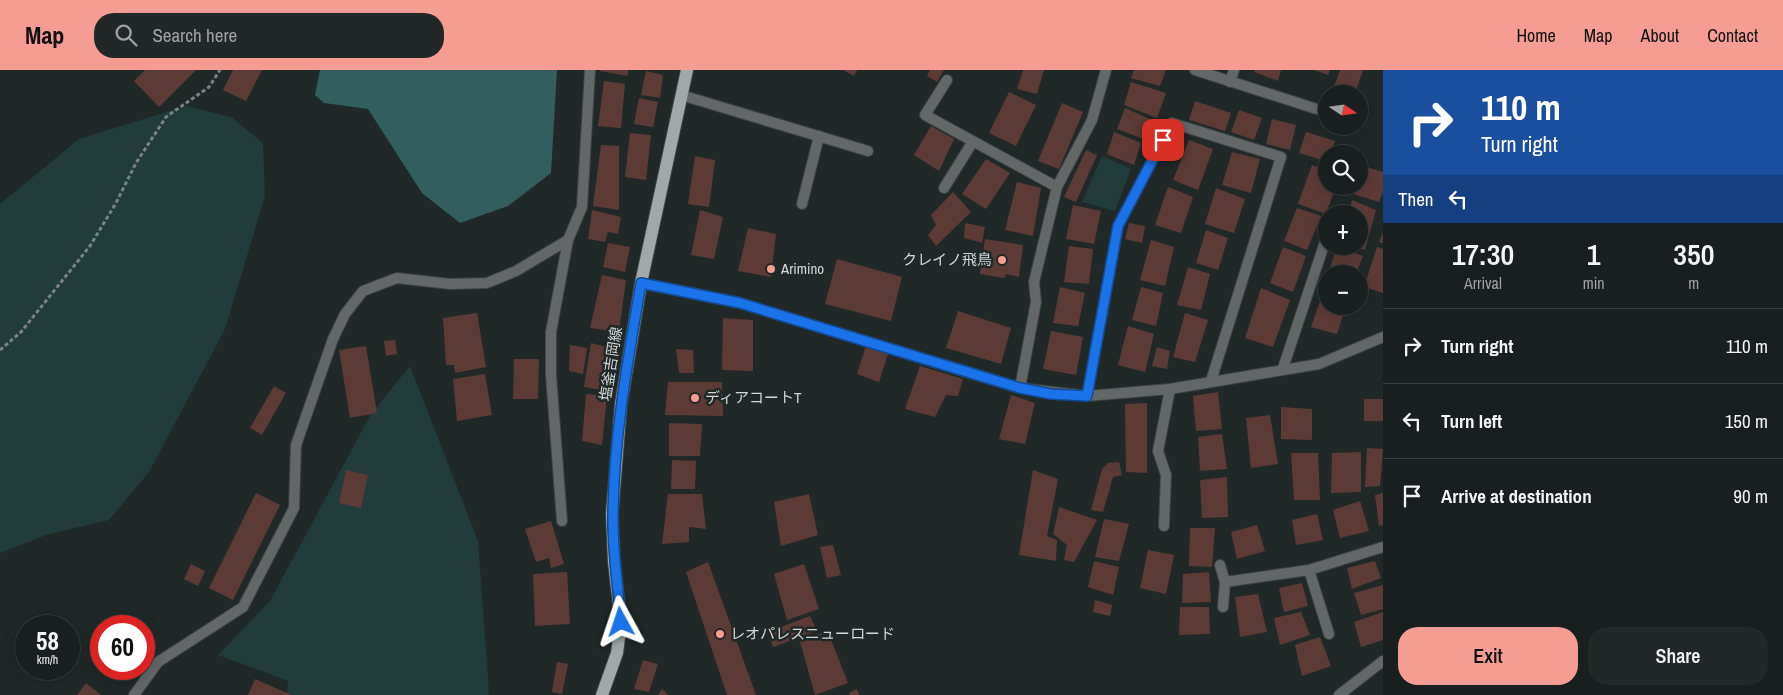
<!DOCTYPE html>
<meta charset="utf-8">
<style>
:root{--surface:#191e1e;--page:#222727;--text:#f1f3f6;--muted:#9fa2a4;--line:#373c3c;--accent:#f59c93}
body{margin:0;font-family:"Archivo Narrow","Noto Sans JP",sans-serif;background:var(--page);color:var(--text);height:100vh;display:flex;flex-direction:column;font-size:19px;white-space:nowrap}
*{box-sizing:border-box;margin:0}
p{font-size:16px;color:var(--muted)}
.icon{flex:none;width:28px;height:28px;fill:none;stroke:currentColor;stroke-width:2;stroke-linecap:round;stroke-linejoin:round}
.map{position:relative;flex:1;overflow:hidden}
.details{display:flex;flex-direction:column;background:var(--surface);width:400px}
.details>*{flex:none}
.hud{background:#1a4fa0;color:#fff;overflow:hidden}
.needle{width:32px;rotate:103deg}
.buttons{position:absolute;left:1318px;top:15px;display:grid;gap:10px}
.buttons a{display:grid;place-items:center;width:50px;height:50px;border-radius:50%;background:var(--surface);box-shadow:0 2px 12px #0003,0 0 0 1px var(--line);font-size:25px}
.speed{position:absolute;left:15px;top:545px;display:flex;gap:10px;font-size:25px;font-weight:700;text-align:center}
.speed>*{display:grid;place-content:center;width:65px;height:65px;border-radius:50%;background:var(--surface);box-shadow:0 2px 12px #0003,0 0 0 1px var(--line);line-height:1}
.speed small{font-size:12px;font-weight:400}
.speed .limit{border:8px solid #d22;background:#fff;color:#111}
.pin{position:absolute;display:grid;place-items:center;width:42px;height:42px;color:#fff;margin:-21px;border-radius:10px;box-shadow:0 2px 8px #0006}
.me{position:absolute;width:55px;margin:-28px;rotate:355deg;stroke-linejoin:round;filter:drop-shadow(0 0 4px #0008)}
.turn{display:flex;align-items:center;gap:18px;height:105px;padding:0 15px;font-size:22px}
.turn .icon{width:65px;height:65px;stroke-width:2.5}
.turn b{display:block;font-size:35px;line-height:42px}
.then{display:flex;align-items:center;height:48px;padding:0 15px;background:#0003;gap:10px;font-size:19px}
.eta{display:flex;justify-content:space-evenly;align-items:center;height:85px;text-align:center}
.eta b{font-size:30px;font-weight:600;line-height:35px}
.primary-button{display:flex;gap:10px;margin-top:auto;padding:10px 15px}
.primary-button a{flex:1;height:58px;border-radius:20px;background:var(--accent);color:#111;font-size:20px;font-weight:600;line-height:58px;text-align:center}
.primary-button a+a{background:var(--page);color:var(--text)}
ul{padding:0;list-style:none}
li{display:flex;align-items:center;gap:15px;height:75px;padding:0 15px;border-top:1px solid var(--line)}
li div{flex:1}
li b{display:block;font-size:19px}
li em{font-style:normal}
header{display:flex;align-items:center;gap:30px;box-sizing:border-box;height:70px;padding:0 25px;background:var(--accent);color:#111}
header strong{font-size:24px}
nav{display:flex;gap:28px;margin-inline-start:auto;font-size:18px}
.search{width:350px;height:45px;background:var(--page);display:flex;align-items:center;gap:12px;box-sizing:border-box;padding:0 18px;border-radius:20px;color:var(--muted);font-size:19px}
main{display:flex;flex:1;min-height:0}
.map>svg:first-child{display:block}
.green{fill:#223c3c}
.water{fill:#325e5e}
.building{fill:#5c3b37}
.lines{fill:none;stroke-linecap:round;stroke-linejoin:round}
.minor-casing{stroke:#3d4444;stroke-width:12}
.tertiary-casing{stroke:#3d4444;stroke-width:12}
.primary-casing{stroke:#3d4444;stroke-width:14}
.path{stroke:#7c8282;stroke-width:3;stroke-dasharray:4 2.5;stroke-linecap:butt}
.minor{stroke:#636767;stroke-width:10}
.tertiary{stroke:#636767;stroke-width:10}
.primary{stroke:#a0a8a8;stroke-width:12}
.route-casing{stroke:#114b97;stroke-width:12}
.route{stroke:#1a73e8;stroke-width:9}
.poi-dot{fill:#f59c93;stroke:#212828;stroke-width:2}
.labels{text-anchor:middle;stroke-width:5;stroke-linejoin:round;paint-order:stroke}
.poi-label{font-size:15px;fill:#d1d6d6;stroke:#212828;text-anchor:start}
.street-label{font-size:15px;fill:#d1d6d6;stroke:#212828}
</style>
<header>
<strong>Map</strong>
<div class="search"><svg class="icon" aria-label="search" viewBox="0 0 24 24"><circle cx="10" cy="10" r="6"/><path d="M15 15l6 6"/></svg>Search here</div>
<nav><a>Home</a><a>Map</a><a>About</a><a>Contact</a></nav>
</header>
<main>
<div class="map">
<svg width="1383" height="625" viewBox="0 0 1383 625">
<rect width="100%" height="100%" fill="#212828"/>
<!-- green -->
<g class="green">
<polygon points="186,36 231,47 263,73 265,126 225,259 149,402 109,450 49,464 0,483 0,134 79,69"/>
<polygon points="1102,86 1131,99 1115,141 1082,132"/>
<polygon points="410,296 478,471 489,622 488,625 287,625 288,611 218,585 270,531 371,344"/>
</g>
<!-- water -->
<polygon class="water" points="320,0 557,0 551,103 508,136 460,153 422,123 368,39 324,33 315,25"/>
<!-- building -->
<g class="building">
<polygon points="145,0 196,0 159,37 134,11"/>
<polygon points="233,0 262,0 246,31 223,20"/>
<polygon points="600,0 628,0 628,6 600,1"/>
<polygon points="843,0 857,0 854,6"/>
<polygon points="930,0 944,0 937,12 927,6"/>
<polygon points="1023,0 1044,0 1037,24 1017,19"/>
<polygon points="1134,0 1166,0 1160,16 1131,8"/>
<polygon points="1255,0 1281,0 1278,11 1254,2"/>
<polygon points="1314,0 1330,0 1328,5"/>
<polygon points="1340,0 1363,0 1355,24 1334,17"/>
<polygon points="646,1 663,5 660,28 641,25"/>
<polygon points="604,11 625,14 621,58 598,56"/>
<polygon points="1131,12 1166,23 1157,48 1124,35"/>
<polygon points="1009,22 1036,35 1016,76 989,63"/>
<polygon points="639,28 658,32 653,57 634,54"/>
<polygon points="1195,31 1231,43 1225,61 1189,50"/>
<polygon points="1062,33 1083,42 1059,99 1038,91"/>
<polygon points="1125,38 1154,51 1146,70 1117,59"/>
<polygon points="1239,40 1262,48 1254,70 1231,62"/>
<polygon points="1272,49 1296,55 1290,80 1266,74"/>
<polygon points="931,56 954,69 939,101 914,85"/>
<polygon points="1114,62 1141,73 1134,95 1107,84"/>
<polygon points="1306,62 1335,71 1331,84 1326,84 1326,91 1299,83"/>
<polygon points="630,63 651,65 646,110 625,107"/>
<polygon points="1189,70 1213,79 1198,120 1173,110"/>
<polygon points="601,75 619,76 619,140 593,136"/>
<polygon points="1086,80 1097,85 1076,132 1064,127"/>
<polygon points="1232,82 1260,89 1251,123 1222,115"/>
<polygon points="695,86 715,90 709,137 688,134"/>
<polygon points="986,89 1010,103 986,139 962,124"/>
<polygon points="1312,95 1326,100 1326,116 1336,116 1326,144 1298,134"/>
<polygon points="1360,95 1383,102 1383,122 1379,132 1350,123 1352,116 1359,116"/>
<polygon points="1017,112 1041,118 1033,166 1005,160"/>
<polygon points="1168,117 1193,127 1181,163 1155,155"/>
<polygon points="1216,118 1245,129 1234,163 1205,154"/>
<polygon points="953,122 971,142 936,176 928,165 936,155 931,145"/>
<polygon points="1352,130 1376,140 1365,180 1353,177 1359,176 1359,144 1348,144"/>
<polygon points="1073,135 1101,141 1094,174 1066,169"/>
<polygon points="1297,138 1321,146 1307,180 1284,171"/>
<polygon points="592,140 621,147 618,164 608,162 605,172 588,169"/>
<polygon points="700,140 723,147 714,189 691,185"/>
<polygon points="965,153 985,157 982,173 964,168"/>
<polygon points="1129,153 1145,156 1142,173 1125,169"/>
<polygon points="748,158 776,164 771,207 738,201"/>
<polygon points="1206,160 1228,168 1218,200 1196,193"/>
<polygon points="1383,162 1383,173 1379,172"/>
<polygon points="985,169 1023,175 1019,207 1006,204 1004,208 980,204"/>
<polygon points="1151,170 1174,177 1165,216 1140,210"/>
<polygon points="608,173 630,177 625,202 603,197"/>
<polygon points="1069,176 1093,179 1089,214 1064,212"/>
<polygon points="1283,177 1306,186 1293,222 1270,213"/>
<polygon points="1337,177 1363,186 1356,204 1328,204"/>
<polygon points="1377,177 1383,179 1383,223 1364,217"/>
<polygon points="837,189 902,207 891,251 825,234"/>
<polygon points="1188,197 1210,204 1201,240 1177,235"/>
<polygon points="602,205 626,210 619,262 590,258"/>
<polygon points="1060,217 1085,223 1078,256 1053,253"/>
<polygon points="1141,217 1163,223 1156,256 1132,250"/>
<polygon points="1325,217 1326,236 1346,236 1337,264 1311,257"/>
<polygon points="1261,218 1290,230 1273,277 1245,268"/>
<polygon points="958,241 1011,258 1001,294 946,278"/>
<polygon points="477,243 486,297 455,303 454,295 446,295 443,248"/>
<polygon points="1185,243 1208,250 1195,292 1173,287"/>
<polygon points="723,248 753,250 753,301 722,300"/>
<polygon points="1128,256 1154,264 1145,302 1118,295"/>
<polygon points="1051,261 1083,267 1076,305 1043,299"/>
<polygon points="395,270 397,284 386,286 384,271"/>
<polygon points="591,273 614,279 608,321 584,317"/>
<polygon points="570,275 587,278 583,304 569,301"/>
<polygon points="366,276 377,343 350,348 339,280"/>
<polygon points="866,276 888,284 879,312 857,304"/>
<polygon points="1157,277 1170,281 1167,299 1152,296"/>
<polygon points="676,279 693,280 694,303 679,303"/>
<polygon points="514,289 539,289 538,329 513,329"/>
<polygon points="920,296 963,309 958,326 946,325 935,347 905,339"/>
<polygon points="485,304 492,345 457,351 453,309"/>
<polygon points="668,312 722,312 723,346 665,345"/>
<polygon points="274,316 286,323 262,365 250,358"/>
<polygon points="1218,322 1222,359 1196,361 1193,326"/>
<polygon points="586,324 607,326 602,375 582,371"/>
<polygon points="1011,325 1035,333 1025,374 999,369"/>
<rect x="1364" y="329" width="19" height="22"/>
<polygon points="1147,333 1147,403 1126,402 1125,334"/>
<polygon points="1281,337 1312,339 1312,370 1281,369"/>
<polygon points="1270,345 1278,394 1251,398 1246,348"/>
<polygon points="669,353 702,354 700,386 669,386"/>
<polygon points="1222,364 1227,399 1200,401 1198,367"/>
<polygon points="1367,378 1383,379 1380,416 1365,417"/>
<polygon points="1361,382 1361,422 1331,423 1332,383"/>
<polygon points="1291,383 1318,383 1320,430 1294,430"/>
<polygon points="672,390 696,391 695,419 671,419"/>
<polygon points="1119,392 1122,405 1113,407 1103,442 1091,440 1102,399 1108,393"/>
<polygon points="346,400 368,405 361,438 339,433"/>
<polygon points="1033,400 1058,409 1047,466 1057,470 1056,491 1019,485"/>
<polygon points="1227,407 1228,447 1202,448 1200,410"/>
<polygon points="256,423 280,435 233,530 209,518"/>
<polygon points="1383,423 1383,455 1379,456 1375,425"/>
<polygon points="668,424 702,424 706,459 689,457 689,472 662,474"/>
<polygon points="809,424 818,465 781,476 774,432"/>
<polygon points="1360,431 1369,461 1340,468 1333,440"/>
<polygon points="1059,437 1097,450 1074,492 1064,490 1067,475 1053,464"/>
<polygon points="1317,444 1323,470 1296,475 1292,450"/>
<polygon points="1104,449 1129,454 1119,491 1095,487"/>
<polygon points="551,451 564,494 551,498 549,488 536,492 525,459"/>
<polygon points="1257,455 1265,481 1237,489 1231,462"/>
<polygon points="1190,458 1215,458 1212,497 1189,496"/>
<polygon points="833,475 841,505 827,508 820,477"/>
<polygon points="1148,480 1174,485 1166,524 1140,518"/>
<polygon points="1094,491 1119,497 1113,525 1088,517"/>
<polygon points="1375,491 1381,508 1352,519 1347,498"/>
<polygon points="708,492 756,625 727,625 686,502"/>
<polygon points="191,494 205,501 198,516 184,509"/>
<polygon points="804,494 819,539 787,550 774,504"/>
<polygon points="567,502 570,554 535,556 533,504"/>
<polygon points="1209,502 1211,532 1182,533 1183,504"/>
<polygon points="1302,513 1308,536 1284,542 1279,518"/>
<polygon points="1383,515 1383,539 1361,545 1354,523"/>
<polygon points="1258,524 1267,562 1240,567 1235,527"/>
<polygon points="1095,530 1112,535 1110,546 1093,542"/>
<polygon points="1180,537 1209,537 1210,564 1179,565"/>
<polygon points="1301,542 1310,565 1280,575 1274,548"/>
<polygon points="1383,542 1383,570 1361,577 1354,552"/>
<polygon points="810,546 817,561 773,577 768,562"/>
<polygon points="828,562 848,613 815,625 799,568"/>
<polygon points="1320,567 1331,596 1302,606 1295,575"/>
<polygon points="643,590 658,594 649,622 634,619"/>
<polygon points="557,592 568,594 562,624 552,622"/>
<polygon points="255,609 292,625 248,625"/>
<polygon points="86,613 101,625 77,625"/>
<polygon points="662,619 668,625 658,625"/>
<polygon points="857,619 859,625 850,625 849,623"/>
</g>
<g class="lines">
<!-- minor casing -->
<g class="minor-casing">
<g id="minor">
<polyline points="1195,0 1326,42"/>
<polyline points="947,10 925,45 1057,117"/>
<polyline points="1230,12 1234,0"/>
<polyline points="681,25 868,81"/>
<polyline points="944,118 972,73"/>
<polyline points="802,134 819,66"/>
<polyline points="1283,298 1326,169"/>
<polyline points="1020,318 1036,232 1034,212 1057,117 1092,50 1106,0"/>
<polyline points="1087,326 1118,156 1172,53 1281,87 1211,311"/>
<polyline points="562,451 551,305 551,262 568,170 582,137 590,0"/>
<polyline points="1164,456 1166,405 1158,381 1170,319"/>
<polyline points="1220,495 1225,512 1309,500"/>
<polyline points="1223,537 1225,512"/>
<polyline points="1329,564 1309,500 1383,477"/>
<polyline points="134,625 158,592 243,537 294,438 296,375 333,269 345,244 363,221 397,208 450,214 487,213 516,201 568,170"/>
<polyline points="1339,625 1383,591"/>
</g>
</g>
<!-- tertiary casing -->
<g class="tertiary-casing">
<polyline id="tertiary" points="641,213 740,233 1020,318 1087,326 1170,319 1319,294 1383,267"/>
</g>
<!-- primary casing -->
<g class="primary-casing">
<polyline id="primary" points="602,625 617,583 621,552 614,492 612,444 621,334 641,213 687,0"/>
</g>
<!-- path -->
<polyline class="path" points="0,280 21,262 90,176 116,133 136,93 166,47 209,17 220,0"/>
<!-- minor -->
<use href="#minor" class="minor"/>
<!-- tertiary -->
<use href="#tertiary" class="tertiary"/>
<!-- primary -->
<use href="#primary" class="primary"/>
</g>
<g class="lines">
<!-- route casing -->
<g class="route-casing">
<path id="route" d="M621,552c-3,-36 -9,-73 -8,-109 1,-78 15,-154 28,-230l99,20 280,85 31,6 36,2 31,-170 45,-86"/>
</g>
<!-- route -->
<use href="#route" class="route"/>
</g>
<!-- markers -->
<g class="poi-dot">
<circle cx="1002" cy="190" r="5"/>
<circle cx="771" cy="199" r="5"/>
<circle cx="695" cy="328" r="5"/>
<circle cx="720" cy="564" r="5"/>
</g>
<g class="labels">
<!-- poi labels -->
<g class="poi-label">
<text x="992" y="195" text-anchor="end">クレイノ飛鳥</text>
<text x="781" y="204">Arimino</text>
<text x="705" y="333">ディアコートT</text>
<text x="730" y="569">レオパレスニューロード</text>
</g>
<!-- street labels -->
<g class="street-label">
<text transform="translate(611 294) rotate(-81)" y="5">塩釜吉岡線</text>
</g>
</g>
</svg>
<div class="buttons">
<a><svg class="needle" viewBox="-14 -14 28 28"><path d="M0-13l5 13h-10z" fill="#e53935"/><path d="M0 13l5-13h-10z" fill="#9fa2a4"/></svg></a>
<a><svg class="icon" aria-label="search" viewBox="0 0 24 24"><circle cx="10" cy="10" r="6"/><path d="M15 15l6 6"/></svg></a>
<a>+</a>
<a>−</a>
</div>
<div class="speed"><div>58<small>km/h</small></div><div class="limit">60</div></div>
<div class="pin" style="left:1163px;top:70px;background:#d93025"><svg class="icon" aria-label="arrive" viewBox="0 0 24 24"><path d="M6 21V4h12l-3 4 3 4H6"/></svg></div>
<svg class="me" style="left:621px;top:552px" viewBox="-20 -20 40 40"><path d="M0-17L14 15 0 8-14 15z" fill="#1a73e8" stroke="#fff" stroke-width="4"/></svg>
</div>
<section class="details">
<div class="hud">
<div class="turn"><svg class="icon" aria-label="right" viewBox="0 0 24 24"><path d="M7 20v-9h11M14 6l5 5-5 5"/></svg><div><b>110 m</b>Turn right</div></div>
<div class="then">Then<svg class="icon" aria-label="left" viewBox="0 0 24 24"><path d="M17 20v-9H6M10 6l-5 5 5 5"/></svg></div>
</div>
<div class="eta">
<div><b>17:30</b><p>Arrival</p></div>
<div><b>1</b><p>min</p></div>
<div><b>350</b><p>m</p></div>
</div>
<ul>
<li><svg class="icon" aria-label="right" viewBox="0 0 24 24"><path d="M7 20v-9h11M14 6l5 5-5 5"/></svg><div><b>Turn right</b></div><em>110 m</em></li>
<li><svg class="icon" aria-label="left" viewBox="0 0 24 24"><path d="M17 20v-9H6M10 6l-5 5 5 5"/></svg><div><b>Turn left</b></div><em>150 m</em></li>
<li><svg class="icon" aria-label="arrive" viewBox="0 0 24 24"><path d="M6 21V4h12l-3 4 3 4H6"/></svg><div><b>Arrive at destination</b></div><em>90 m</em></li>
</ul>
<div class="primary-button"><a>Exit</a><a>Share</a></div>
</section>
</main>
